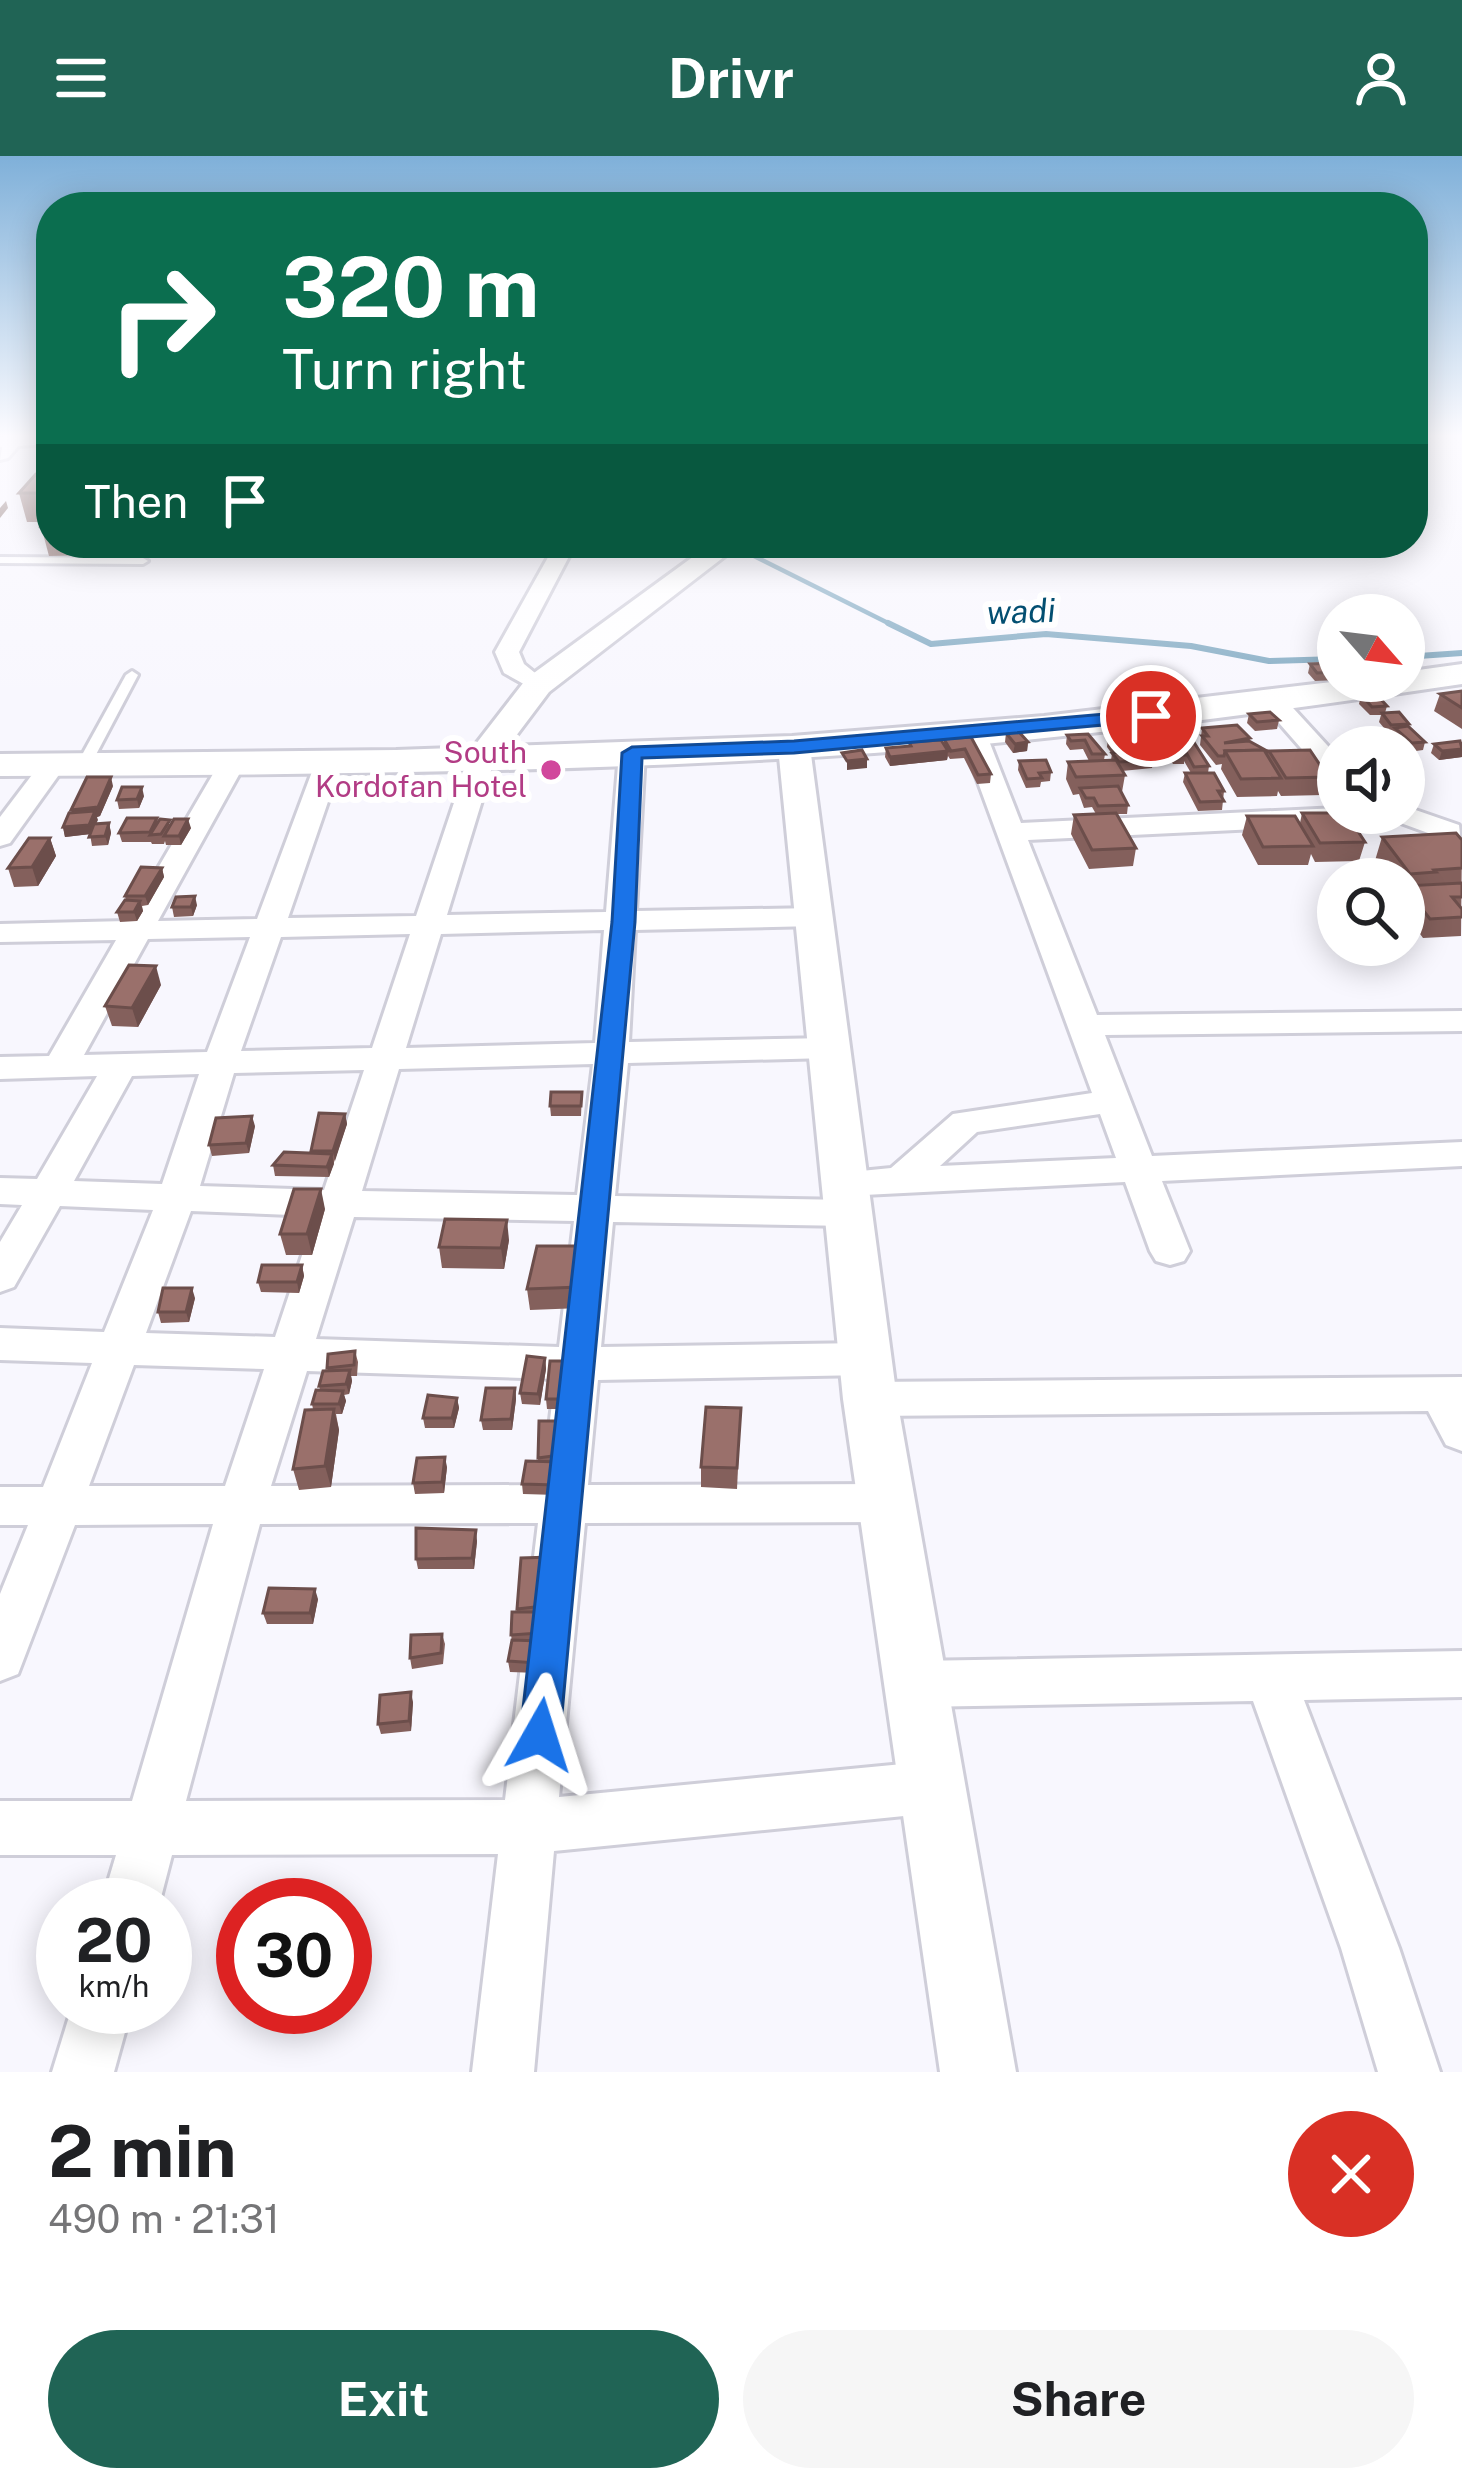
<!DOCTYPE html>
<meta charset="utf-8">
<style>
:root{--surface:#fff;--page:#f6f6f6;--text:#202124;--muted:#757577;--accent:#206455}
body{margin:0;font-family:"Public Sans",sans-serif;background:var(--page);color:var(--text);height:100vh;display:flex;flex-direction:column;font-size:45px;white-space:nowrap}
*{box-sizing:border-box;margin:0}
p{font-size:39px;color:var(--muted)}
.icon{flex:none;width:66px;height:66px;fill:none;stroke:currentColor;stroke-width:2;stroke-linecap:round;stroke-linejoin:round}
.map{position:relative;height:1916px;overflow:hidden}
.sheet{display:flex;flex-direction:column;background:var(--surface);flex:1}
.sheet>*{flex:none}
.hud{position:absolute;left:36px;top:36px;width:1392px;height:366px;border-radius:48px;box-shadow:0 6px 30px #0003;background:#0b6e4f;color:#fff;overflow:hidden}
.needle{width:78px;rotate:118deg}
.tools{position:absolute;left:1317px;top:438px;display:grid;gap:24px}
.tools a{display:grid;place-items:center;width:108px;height:108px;border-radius:50%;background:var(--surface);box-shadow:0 6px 30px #0003;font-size:60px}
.speed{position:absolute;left:36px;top:1722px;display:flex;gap:24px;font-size:60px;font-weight:700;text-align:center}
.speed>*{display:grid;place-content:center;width:156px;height:156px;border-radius:50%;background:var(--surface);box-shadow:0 6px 30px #0003;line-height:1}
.speed small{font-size:30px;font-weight:400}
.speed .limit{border:18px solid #d22;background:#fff;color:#111}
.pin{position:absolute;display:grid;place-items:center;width:102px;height:102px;color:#fff;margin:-51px;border:6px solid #fff;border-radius:50%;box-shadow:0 3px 12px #0007}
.me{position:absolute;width:132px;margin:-66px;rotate:6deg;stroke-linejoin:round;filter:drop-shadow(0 0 9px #0008)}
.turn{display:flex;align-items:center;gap:42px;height:252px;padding:0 48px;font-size:54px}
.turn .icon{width:156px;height:156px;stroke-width:2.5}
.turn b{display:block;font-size:84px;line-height:102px}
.then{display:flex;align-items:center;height:114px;padding:0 48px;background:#0003;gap:24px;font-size:45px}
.round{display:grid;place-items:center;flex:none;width:126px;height:126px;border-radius:63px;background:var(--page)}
.overview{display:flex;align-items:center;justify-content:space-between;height:204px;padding:0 48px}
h1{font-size:72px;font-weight:700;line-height:90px}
.button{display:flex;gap:24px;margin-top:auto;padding:24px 48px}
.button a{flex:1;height:138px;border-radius:72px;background:var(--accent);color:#fff;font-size:48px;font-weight:700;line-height:138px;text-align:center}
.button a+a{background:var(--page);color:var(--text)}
header{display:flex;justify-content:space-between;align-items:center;height:156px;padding:0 48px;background:var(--accent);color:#fff;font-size:54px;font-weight:700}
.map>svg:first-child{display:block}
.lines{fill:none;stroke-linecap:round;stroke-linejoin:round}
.stream-far1{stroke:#83abc3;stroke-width:4.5}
.stream{stroke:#83abc3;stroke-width:6}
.service-casing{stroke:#cfced9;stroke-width:6}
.minor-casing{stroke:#cfced9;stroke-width:6}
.tertiary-casing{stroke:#cfced9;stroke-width:6}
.secondary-casing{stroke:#cfced9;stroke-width:6}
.service{fill:#fff;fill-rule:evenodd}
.minor{fill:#fff;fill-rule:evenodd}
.tertiary{fill:#fff;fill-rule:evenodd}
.secondary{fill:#fff;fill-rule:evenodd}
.wall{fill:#84605c}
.shaded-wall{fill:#6c4e4b}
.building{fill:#9a706b;stroke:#6c4e4b;stroke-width:3}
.route{fill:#1a73e8;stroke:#114b97;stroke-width:3}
.hotel-dot{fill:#d1479c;stroke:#fff;stroke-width:4.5}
.labels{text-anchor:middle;stroke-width:12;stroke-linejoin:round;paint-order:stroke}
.far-hotel-label{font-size:30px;fill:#b23c85;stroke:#fff;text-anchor:end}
.far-water-label{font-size:33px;font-style:italic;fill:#034f71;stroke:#fff}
</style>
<header><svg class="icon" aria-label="menu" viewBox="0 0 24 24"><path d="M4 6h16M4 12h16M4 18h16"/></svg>Drivr<svg class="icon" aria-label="person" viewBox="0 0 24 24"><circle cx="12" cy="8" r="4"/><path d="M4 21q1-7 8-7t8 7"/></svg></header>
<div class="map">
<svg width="1462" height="1916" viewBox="0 0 1462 1916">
<rect width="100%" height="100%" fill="#f8f7fe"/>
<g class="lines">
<!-- stream-far1 -->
<polyline class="stream-far1" points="728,387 894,470"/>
<!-- stream -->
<g class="stream">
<polyline points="888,467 931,488 1046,478 1191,490 1269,505 1338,503"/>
<polyline points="1404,501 1462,497"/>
</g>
<!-- service casing -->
<g class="service-casing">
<g id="service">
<polygon points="0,401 143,402 148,405 143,408 0,407"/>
<polygon points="132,515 138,519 91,608 89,611 79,611 77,608 126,519"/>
</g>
</g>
<!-- minor casing -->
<g class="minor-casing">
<g id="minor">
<polygon points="51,280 51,288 0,291 0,281"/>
<polygon points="556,387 576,387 519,496 524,508 550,529 538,536 504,517 495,496"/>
<polygon points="1274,538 1283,541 1338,601 1338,625 1328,623 1265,551 1261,546 1265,541"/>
<path d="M973,569l13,8 35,90 317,-15v5h66v-7l55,19 3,27 -23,-15 -41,-15 -370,18 69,175 365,-4v20l-357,4 47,121 310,-14v24l-300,15 28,70 -6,10 -14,4 -14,-4 -6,-10 -25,-69 -281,14 -13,-4 -6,-9 6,-9 60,-6 62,-54 139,-21 -132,-360zM1100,958l16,44 -176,8 37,-34z"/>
<path d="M632,589l13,8 -9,158 180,-3 15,9 -15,9 -181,4 -6,112 200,-4 12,3 5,7 -5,7 -12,3 -201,5 -13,133 234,4 14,4 5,9 -5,9 -14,4 -236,-4 -12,125 264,-4 15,5 6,11 -6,11 -15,5 -267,5 -10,105 297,-1 16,5 7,14 -7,14 -16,5 -300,1 -26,274 375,-36 19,8 8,18 -8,18 -19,8 -380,38 -20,221h-62l26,-218 -326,1 -13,50h-58l15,-50h-116v-54h132l81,-277 -138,1 -57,149 -18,7v-87l28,-69h-28v-38h43l49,-124 -92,-3v-32l104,4 49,-122 -93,-4 -46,81 -14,5v-50l22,-37 -22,-1v-26l37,1 60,-103 -97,3v-22l49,-1 67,-116 -116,2v-18l127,-3 93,-159 13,-8 13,8 -88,159 99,-2 59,-158 13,-8 13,8 -54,157 128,-2 53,-158 13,-8 13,8 -48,157 159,-3 13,-159zM604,774l-9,113 -189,5 35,-114zM410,778l-38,114 -131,3 40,-114zM250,781l-43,115 -123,3 64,-116zM593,908l-16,131 -215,-4 37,-122zM364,914l-40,120 -124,-4 34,-113zM199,918l-37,110 -88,-3 58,-105zM191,1055l124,5 -40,121 -129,-4zM354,1061l220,4 -15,126 -243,-8zM134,1209l130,4 -39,117h-136zM307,1215l248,8 -13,106 -271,1zM538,1367l-33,277 -319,1 74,-277z"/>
<polygon points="53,601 66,609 10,687 0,690 0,661 44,603"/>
<polygon points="1462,1221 1462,1295 1446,1289 1428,1255 870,1260 855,1255 848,1243 855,1231 870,1226"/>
<polygon points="1462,1495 1462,1541 1304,1544 1399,1792 1440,1916 1378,1916 1341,1792 1253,1545 916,1551 898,1545 890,1528 898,1511 916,1505"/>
<polygon points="72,1851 132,1851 114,1916 52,1916"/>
</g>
</g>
<!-- tertiary casing -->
<g class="tertiary-casing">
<g id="tertiary">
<polygon points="4,280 27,280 8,302 0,304"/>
<polygon points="712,387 742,387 549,536 494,609 470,609 465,602 527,522"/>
<polygon points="794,581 810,591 897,1243 1016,1916 940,1916 843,1243 778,591"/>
</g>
</g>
<!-- secondary casing -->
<g class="secondary-casing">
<path id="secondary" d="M1462,508v20c-195,29 -391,55 -588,69 -291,20 -583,22 -874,23v-22l396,-4 396,-14 252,-20 296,-35h64v-9z"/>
</g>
<!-- service -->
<use href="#service" class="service"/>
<!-- minor -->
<use href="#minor" class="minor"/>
<!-- tertiary -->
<use href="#tertiary" class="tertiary"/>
<!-- secondary -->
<use href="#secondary" class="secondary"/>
</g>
<!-- wall -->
<g class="wall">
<polygon points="51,313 51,387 145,387 138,398 49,400 41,370 44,366 27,366 19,337"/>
<polygon points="1310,508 1338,516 1338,524 1315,525 1308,517"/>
<polygon points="1462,535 1462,573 1434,555 1440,538"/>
<polygon points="1361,539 1387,550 1385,557 1408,570 1425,586 1423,594 1409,596 1392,580 1393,578 1389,578 1379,566 1381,559 1370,559 1359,548"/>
<polygon points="1249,558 1279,564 1277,573 1255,575 1247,567"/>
<polygon points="1160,566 1196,576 1194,585 1209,610 1208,617 1224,635 1222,654 1198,655 1183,626 1185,617 1191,617 1184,605 1184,608 1173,608 1164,594 1166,585 1170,585 1158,574"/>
<polygon points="1202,572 1249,585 1268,596 1328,621 1323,639 1281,640 1278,635 1277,640 1237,641 1221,613 1222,608 1216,609 1200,589"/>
<polygon points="1006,577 1028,586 1027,595 1013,597 1005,586"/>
<polygon points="1088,578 1105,598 1104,604 1111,604 1112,598 1107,591 1108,582 1142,589 1144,580 1164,588 1162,597 1148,598 1154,604 1152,612 1122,615 1125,619 1122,636 1128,649 1127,658 1117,658 1136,692 1133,710 1089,713 1071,678 1074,659 1096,658 1092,651 1084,652 1079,638 1073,639 1066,623 1068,606 1089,605 1083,593 1070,594 1066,588 1067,579"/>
<polygon points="971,581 991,618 990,627 977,628 964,602 950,603 948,600 947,604 890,610 885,601 886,592 909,590 909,586 944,588 944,583"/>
<polygon points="1462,586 1462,601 1439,604 1431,597 1434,588"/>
<polygon points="1019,605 1051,616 1050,625 1041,626 1040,631 1026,632 1018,614"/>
<polygon points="113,630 100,660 97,661 96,668 109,667 111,677 108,689 92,690 90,678 65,681 63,671 72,656"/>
<polygon points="144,640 139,652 119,653 117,644"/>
<polygon points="1302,657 1365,686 1359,705 1315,706 1311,698 1308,709 1258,709 1242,679 1247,660 1300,667"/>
<polygon points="157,662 158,666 191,672 181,689 166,689 165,685 164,688 152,688 151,686 122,686 119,677"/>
<polygon points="1382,681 1462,684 1461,780 1423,782 1404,756 1404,723 1384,723 1374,708"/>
<polygon points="50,682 56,700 38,730 14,731 8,712"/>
<polygon points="162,712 164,721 148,749 142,750 143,755 137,765 120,766 117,756 126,745 125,740"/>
<polygon points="197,749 193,760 174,761 172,751"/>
<polygon points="161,829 138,871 112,870 105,850"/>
<polygon points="582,936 581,960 551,960 550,950"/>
<polygon points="345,958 347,968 329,1021 275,1020 273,1009 312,997 311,995"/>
<polygon points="255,970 249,997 212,1000 209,989"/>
<polygon points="325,1053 312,1099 286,1099 280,1078"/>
<polygon points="509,1084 504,1113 442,1112 439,1091"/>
<polygon points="302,1109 304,1120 299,1137 261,1136 258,1126"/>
<polygon points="585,1111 581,1152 530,1154 527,1133"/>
<polygon points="195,1142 189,1166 161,1167 158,1156"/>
<polygon points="355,1195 358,1206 357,1220 351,1220 352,1225 349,1238 344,1239 346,1245 342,1258 336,1258 339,1274 331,1331 299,1334 293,1313 313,1253 312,1248 320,1234 319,1230 328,1215 327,1212"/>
<polygon points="545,1202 546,1213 540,1249 522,1248 520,1237"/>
<polygon points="571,1216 569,1253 547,1253 546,1243"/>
<polygon points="515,1232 516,1243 512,1274 483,1274 481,1264"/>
<polygon points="457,1242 459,1252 454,1272 425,1272 423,1262"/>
<polygon points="741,1252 737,1333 701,1331 701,1311"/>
<polygon points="539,1265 565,1275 557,1339 523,1338 522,1328 538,1306"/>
<polygon points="447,1311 444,1337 415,1338 413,1327"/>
<polygon points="477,1385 474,1413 418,1413 416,1403"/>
<polygon points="550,1401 551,1412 545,1461 543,1461 540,1488 542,1496 538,1517 510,1516 508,1505 512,1485 511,1479 517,1453"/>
<polygon points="318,1443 313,1468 267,1468 263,1457"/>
<polygon points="442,1478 445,1488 443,1508 412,1513 410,1502"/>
<polygon points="413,1546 411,1575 381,1578 378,1568"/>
</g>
<!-- shaded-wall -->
<g class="shaded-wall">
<polygon points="6,345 8,352 0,362 0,352"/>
<polygon points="135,387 145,387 138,398"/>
<polygon points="1028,586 1027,595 1013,597 1015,588"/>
<polygon points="1462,593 1462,601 1439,604 1442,595"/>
<polygon points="948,595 947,604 890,610 890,601"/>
<polygon points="867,603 867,612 847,614 847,605"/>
<polygon points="111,621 113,630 100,660 97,661 98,664 91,678 65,681 63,671 74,663 71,654"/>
<polygon points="142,631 144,640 139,652 137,643"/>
<polygon points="188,663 191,672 181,689 179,680"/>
<polygon points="109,667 111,677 108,689 105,680"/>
<polygon points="50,682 56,700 38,730 32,711"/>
<polygon points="162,712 164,721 148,749 145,740"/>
<polygon points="195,740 197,749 193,760 191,751"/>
<polygon points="140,745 143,755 137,765 134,756"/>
<polygon points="156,810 161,829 138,871 132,852"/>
<polygon points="345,958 347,968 335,1005 333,995"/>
<polygon points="252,960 255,970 249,997 246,987"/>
<polygon points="332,998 334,1008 329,1021 327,1011"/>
<polygon points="321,1033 325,1053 312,1099 307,1078"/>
<polygon points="507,1064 509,1084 504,1113 501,1092"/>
<polygon points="583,1090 585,1111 581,1152 580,1131"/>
<polygon points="302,1109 304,1120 299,1137 297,1126"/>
<polygon points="192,1132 195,1142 189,1166 186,1156"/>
<polygon points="545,1202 546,1213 540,1249 538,1238"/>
<polygon points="350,1214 352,1225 349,1238 346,1228"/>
<polygon points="515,1232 516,1243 512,1274 511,1263"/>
<polygon points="343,1235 346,1245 342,1258 339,1248"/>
<polygon points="457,1242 459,1252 454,1272 452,1262"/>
<polygon points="334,1253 339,1274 331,1331 325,1310"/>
<polygon points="564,1265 565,1275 561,1310 560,1299"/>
<polygon points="445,1301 447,1311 444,1337 442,1326"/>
<polygon points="476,1374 477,1385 474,1413 472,1402"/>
<polygon points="550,1401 551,1412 545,1461 544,1450"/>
<polygon points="315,1433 318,1443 313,1468 310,1457"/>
<polygon points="540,1485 542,1496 538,1517 536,1507"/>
<polygon points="411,1536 413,1546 411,1575 409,1565"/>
</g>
<!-- building -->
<g class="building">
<polygon points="51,313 51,337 19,337 36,318 47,317"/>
<polygon points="51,357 51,370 41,370"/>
<polygon points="1338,507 1338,516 1317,517 1310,508"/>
<polygon points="1462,535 1462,552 1440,538"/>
<polygon points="1376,538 1387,550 1372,551 1361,539"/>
<polygon points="1270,556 1279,564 1257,566 1249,558"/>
<polygon points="1399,556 1409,568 1391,569 1382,557"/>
<polygon points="1186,563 1196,576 1188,577 1209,610 1194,611 1180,585 1160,566"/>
<polygon points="1237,569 1250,582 1224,587 1249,585 1269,596 1264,594 1225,595 1224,600 1218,600 1202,580 1208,580 1202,572"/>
<polygon points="1408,570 1425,586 1412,587 1395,572"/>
<polygon points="1019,576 1028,586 1015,588 1006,577"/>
<polygon points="1088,578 1105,598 1092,598 1085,584 1071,585 1067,579"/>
<polygon points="1144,580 1158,580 1164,588 1149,589"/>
<polygon points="971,581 991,618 978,619 965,593 951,595 944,583"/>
<polygon points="1133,581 1154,604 1119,606 1112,597 1119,596 1108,582"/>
<polygon points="941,584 948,595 890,601 886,592 911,590 909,586"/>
<polygon points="1166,585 1177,585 1186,599 1175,599"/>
<polygon points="1460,585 1462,593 1442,595 1434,588"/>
<polygon points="862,594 867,603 847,605 842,597"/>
<polygon points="1264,594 1281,622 1241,623 1225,595"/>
<polygon points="1310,594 1328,621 1286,622 1269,595"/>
<polygon points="1046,604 1051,616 1039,617 1042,622 1027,623 1019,605"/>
<polygon points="1116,604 1125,619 1076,621 1068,606"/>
<polygon points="1185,617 1214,617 1224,635 1218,635 1224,645 1200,646"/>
<polygon points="87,621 111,621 98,651 71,654"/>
<polygon points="1118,630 1128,649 1098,650 1094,642 1086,642 1080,632"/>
<polygon points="122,631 142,631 137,643 117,644"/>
<polygon points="95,655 89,669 63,671 69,657"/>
<polygon points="1116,657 1136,692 1092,694 1074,659"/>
<polygon points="1302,657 1346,657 1365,686 1320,687"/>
<polygon points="1247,660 1295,660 1313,690 1263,691"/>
<polygon points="127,662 157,662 150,676 119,677"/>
<polygon points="160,663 170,664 161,678 150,679"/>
<polygon points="174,663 188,663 179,680 164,680"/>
<polygon points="109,667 105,680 89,681 94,668"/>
<polygon points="1456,677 1462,684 1462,712 1434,714 1436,716 1410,718 1382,681"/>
<polygon points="29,682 50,682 32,711 8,712"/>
<polygon points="141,711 162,712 145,740 125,740"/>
<polygon points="1462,727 1462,741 1452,741 1462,753 1462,761 1430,763 1404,730"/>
<polygon points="195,740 191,751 172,751 176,741"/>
<polygon points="125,744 140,745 134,756 117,756"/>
<polygon points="129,809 156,810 132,852 105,850"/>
<polygon points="551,936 582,936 581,950 550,950"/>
<polygon points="319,957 345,958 333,995 311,995"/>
<polygon points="252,960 246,987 209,989 216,962"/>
<polygon points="284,996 332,998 327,1011 273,1009"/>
<polygon points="294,1033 321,1033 307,1078 280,1078"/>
<polygon points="445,1063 507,1064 501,1092 439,1091"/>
<polygon points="537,1090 583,1090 580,1131 527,1133"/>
<polygon points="262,1109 302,1109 297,1126 258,1126"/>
<polygon points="163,1132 192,1132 186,1156 158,1156"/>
<polygon points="355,1195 354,1209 327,1212 328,1198"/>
<polygon points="527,1200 545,1202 538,1238 520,1237"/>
<polygon points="550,1205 570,1205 567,1243 546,1243"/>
<polygon points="350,1214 346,1228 319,1230 323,1215"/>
<polygon points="486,1232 515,1232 511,1263 481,1264"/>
<polygon points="316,1234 343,1235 339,1248 312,1248"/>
<polygon points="428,1239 457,1242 452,1262 423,1262"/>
<polygon points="706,1251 741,1252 737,1312 701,1311"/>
<polygon points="334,1253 325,1310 293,1313 305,1254"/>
<polygon points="539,1265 564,1265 560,1299 538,1302"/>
<polygon points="445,1301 442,1326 413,1327 417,1302"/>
<polygon points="526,1305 560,1306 556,1329 522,1328"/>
<polygon points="416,1372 476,1374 472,1402 416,1403"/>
<polygon points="550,1401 544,1450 517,1453 521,1402"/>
<polygon points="269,1432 315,1433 310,1457 263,1457"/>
<polygon points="512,1456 543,1456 540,1477 511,1479"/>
<polygon points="442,1478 441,1497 410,1502 411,1479"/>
<polygon points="512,1484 540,1485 536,1507 508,1505"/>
<polygon points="411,1536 409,1565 378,1568 380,1539"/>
</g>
<!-- sky -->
<linearGradient id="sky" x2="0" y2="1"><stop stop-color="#7fb0d9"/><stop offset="0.51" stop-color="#fcfbff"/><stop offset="1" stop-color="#fcfbff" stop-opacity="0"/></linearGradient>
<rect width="1462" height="548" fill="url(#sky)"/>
<!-- route -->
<polygon class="route" points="1151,554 1161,560 1158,564 794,597 642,602 635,766 560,1579 554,1592 540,1598 526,1592 520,1579 612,766 622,597 632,591 794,585"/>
<!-- markers -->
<circle class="hotel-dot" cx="551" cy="614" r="12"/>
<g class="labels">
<!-- far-hotel labels -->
<g class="far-hotel-label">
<text x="527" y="607">South<tspan x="527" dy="34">Kordofan Hotel</tspan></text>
</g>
<!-- far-water labels -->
<g class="far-water-label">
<text transform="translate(1021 455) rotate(-2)" y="12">wadi</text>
</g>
</g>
</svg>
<div class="tools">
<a><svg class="needle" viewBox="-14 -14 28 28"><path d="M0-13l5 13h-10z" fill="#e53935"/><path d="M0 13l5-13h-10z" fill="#757577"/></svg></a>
<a><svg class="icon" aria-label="sound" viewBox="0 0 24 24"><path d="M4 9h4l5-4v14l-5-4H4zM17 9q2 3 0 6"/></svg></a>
<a><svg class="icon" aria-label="search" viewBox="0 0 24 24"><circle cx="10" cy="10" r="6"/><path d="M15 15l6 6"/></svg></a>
</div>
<div class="speed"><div>20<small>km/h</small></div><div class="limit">30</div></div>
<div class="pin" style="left:1151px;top:560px;background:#d93025"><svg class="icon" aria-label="arrive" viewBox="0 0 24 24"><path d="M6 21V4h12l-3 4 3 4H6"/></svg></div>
<svg class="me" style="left:540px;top:1579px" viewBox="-20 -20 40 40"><path d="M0-17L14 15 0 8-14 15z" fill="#1a73e8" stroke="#fff" stroke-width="4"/></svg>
<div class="hud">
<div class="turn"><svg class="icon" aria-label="right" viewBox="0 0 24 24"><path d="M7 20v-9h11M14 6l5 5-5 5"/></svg><div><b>320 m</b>Turn right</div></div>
<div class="then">Then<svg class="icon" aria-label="arrive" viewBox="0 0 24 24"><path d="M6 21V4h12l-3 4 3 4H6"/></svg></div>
</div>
</div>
<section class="sheet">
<div class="overview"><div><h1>2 min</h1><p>490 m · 21:31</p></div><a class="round" style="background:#d93025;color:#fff"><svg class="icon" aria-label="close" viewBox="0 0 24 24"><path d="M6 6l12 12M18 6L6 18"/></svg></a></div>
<div class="button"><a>Exit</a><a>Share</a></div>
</section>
